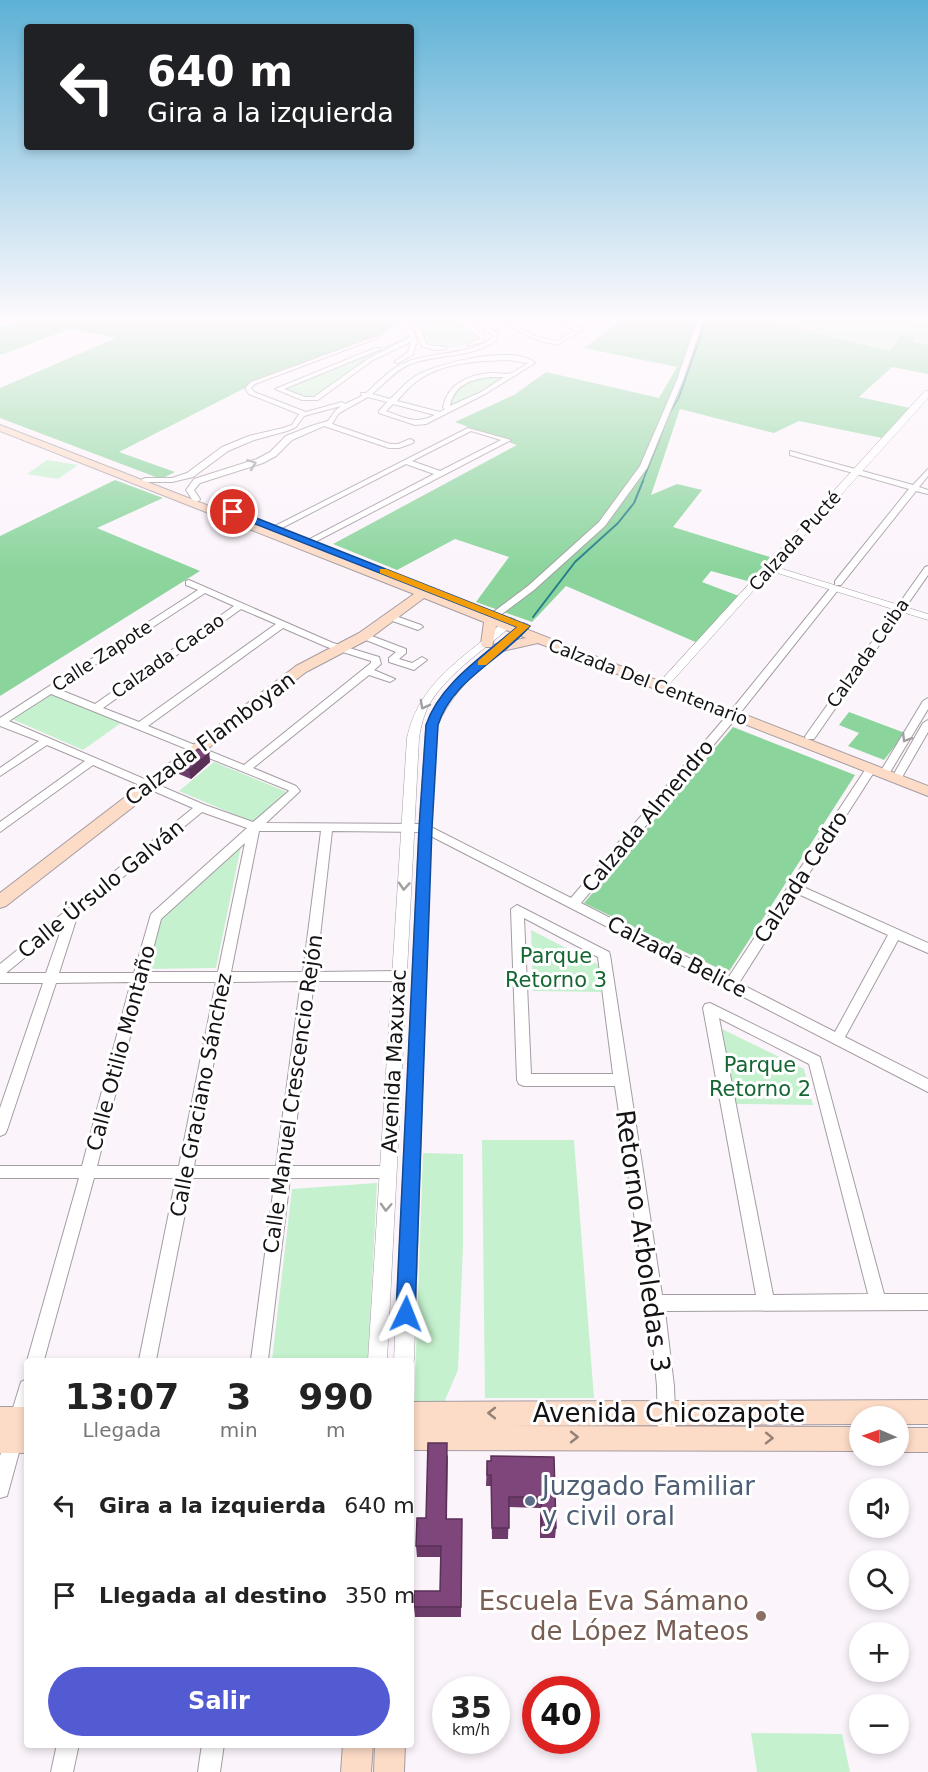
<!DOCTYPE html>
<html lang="es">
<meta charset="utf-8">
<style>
:root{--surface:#fff;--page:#f6f6f6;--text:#222;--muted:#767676;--accent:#535bd2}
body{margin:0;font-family:"DejaVu Sans",sans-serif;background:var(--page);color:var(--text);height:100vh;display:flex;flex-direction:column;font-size:22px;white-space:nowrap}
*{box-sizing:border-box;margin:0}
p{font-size:20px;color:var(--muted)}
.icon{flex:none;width:33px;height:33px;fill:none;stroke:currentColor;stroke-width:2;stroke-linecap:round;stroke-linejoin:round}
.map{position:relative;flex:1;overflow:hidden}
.sheet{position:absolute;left:24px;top:1358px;width:390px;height:390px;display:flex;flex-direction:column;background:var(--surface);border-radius:6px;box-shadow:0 3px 9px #0003}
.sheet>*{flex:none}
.hud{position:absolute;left:24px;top:24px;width:390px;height:126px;border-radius:6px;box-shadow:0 3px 9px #0003;background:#202124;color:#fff;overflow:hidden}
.needle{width:39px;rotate:272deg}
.controls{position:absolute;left:849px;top:1406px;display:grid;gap:12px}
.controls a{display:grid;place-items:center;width:60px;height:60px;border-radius:50%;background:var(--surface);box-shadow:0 3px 9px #0003;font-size:30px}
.speed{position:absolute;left:432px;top:1676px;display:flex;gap:12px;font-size:30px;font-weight:700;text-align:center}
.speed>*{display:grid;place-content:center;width:78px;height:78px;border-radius:50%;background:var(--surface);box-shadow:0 3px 9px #0003;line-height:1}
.speed small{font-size:15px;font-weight:400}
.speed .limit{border:9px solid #d22;background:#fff;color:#111}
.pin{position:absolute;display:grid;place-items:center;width:51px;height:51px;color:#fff;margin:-26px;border:3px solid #fff;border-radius:50%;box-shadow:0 2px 6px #0007}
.me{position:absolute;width:66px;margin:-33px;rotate:2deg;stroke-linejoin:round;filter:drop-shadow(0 0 4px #0008)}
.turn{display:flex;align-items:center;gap:21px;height:126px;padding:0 24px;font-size:27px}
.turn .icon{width:78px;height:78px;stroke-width:2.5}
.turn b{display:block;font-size:42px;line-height:51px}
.eta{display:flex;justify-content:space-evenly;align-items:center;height:102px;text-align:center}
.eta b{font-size:36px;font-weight:800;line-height:42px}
.cta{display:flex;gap:12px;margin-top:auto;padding:12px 24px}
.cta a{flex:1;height:69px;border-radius:36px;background:var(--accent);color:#fff;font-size:24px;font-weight:800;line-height:69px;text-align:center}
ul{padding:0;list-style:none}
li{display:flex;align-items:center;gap:18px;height:90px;padding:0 24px}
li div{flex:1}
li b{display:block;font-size:22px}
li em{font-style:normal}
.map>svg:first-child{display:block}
.green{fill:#c5f1ce}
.forest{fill:#8bd59d}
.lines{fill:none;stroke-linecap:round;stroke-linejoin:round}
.stream-far1{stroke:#257e88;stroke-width:1.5}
.stream{stroke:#257e88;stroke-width:2}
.minor-casing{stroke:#a49da3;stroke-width:2}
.tertiary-casing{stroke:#a49da3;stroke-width:1}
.secondary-casing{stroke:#a49da3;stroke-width:2}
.minor{fill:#fff;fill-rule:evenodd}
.tertiary{fill:#fff;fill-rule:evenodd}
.secondary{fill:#fcdbc7;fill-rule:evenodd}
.wall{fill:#6d3c6b}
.shaded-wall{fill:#593157}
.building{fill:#7f467c;stroke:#593157;stroke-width:1.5}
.oneway{stroke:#a1a0a1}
.oneway2{stroke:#948177}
.route{fill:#1a73e8;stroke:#114b97;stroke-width:1.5}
.slow{fill:#f59e0b}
.service-dot{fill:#5c6f8a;stroke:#fff;stroke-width:2}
.education-dot{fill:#8d6e63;stroke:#fff;stroke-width:2}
.labels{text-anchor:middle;stroke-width:6;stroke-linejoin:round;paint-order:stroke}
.far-street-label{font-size:18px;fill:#151215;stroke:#fff}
.street-label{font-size:21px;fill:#151215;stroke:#fff}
.park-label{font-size:21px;fill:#156633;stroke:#fff}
.near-street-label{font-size:26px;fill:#151215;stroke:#fff}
.near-service-label{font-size:26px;fill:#4e5e75;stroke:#fff;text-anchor:start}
.near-education-label{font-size:26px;fill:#785e54;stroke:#fff;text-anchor:end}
</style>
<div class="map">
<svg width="928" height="1772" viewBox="0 0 928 1772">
<rect width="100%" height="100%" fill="#fcf4fb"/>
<!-- green -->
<g class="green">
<path d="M417,321h42l20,18c-12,10 -35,9 -51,7z"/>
<polygon points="767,321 914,321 928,323 928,345 914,342 891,351"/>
<polygon points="408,336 342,376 319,396 305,398 281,389"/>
<path d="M493,376l13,1 -25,15 -28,12 -4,-2c10,-20 23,-22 44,-26z"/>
<polygon points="47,460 78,465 58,479 27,474"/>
<polygon points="51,694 121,723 83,750 12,719"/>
<polygon points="214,762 287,792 252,822 179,791"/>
<polygon points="241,846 216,968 146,969 159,919"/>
<polygon points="531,930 599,965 601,992 533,991"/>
<polygon points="722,1029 804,1069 813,1105 736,1104"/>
<polygon points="482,1140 574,1140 594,1398 485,1398"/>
<polygon points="423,1153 463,1154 463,1246 458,1370 439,1414 414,1409"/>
<polygon points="377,1183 368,1360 272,1360 292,1189"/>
<polygon points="751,1733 842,1734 850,1772 757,1772"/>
</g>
<!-- forest -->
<g class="forest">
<polygon points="19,321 384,321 397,324 381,336 251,385 119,452 175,472 161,479 0,418 0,388 116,338 70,329 0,355 0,328"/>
<polygon points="621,321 767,321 890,351 900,335 914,337 914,342 928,345 928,374 892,367 859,397 910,408 882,438 799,421 774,433 680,409 651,495 677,484 702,490 673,527 770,557 751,582 711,571 702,582 739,596 700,644 566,586 532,622 476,602 509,557 455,539 397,570 333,544 517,445 455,422 514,395 546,372 659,398 677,367 584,348"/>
<polygon points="115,480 163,498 97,528 200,571 0,696 0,536"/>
<polygon points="849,712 905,733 884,760 848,746 859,733 839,725"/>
<polygon points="733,727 855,775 728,973 584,903"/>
</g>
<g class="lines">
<!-- stream-far1 -->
<g class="stream-far1">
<polyline points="667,418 679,397 706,321"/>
<polyline points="642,483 663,430"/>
</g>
<!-- stream -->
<polyline class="stream" points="533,617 575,562 618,523 634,503 643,481"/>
<!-- minor casing -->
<g class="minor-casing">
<g id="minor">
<path d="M392,321c13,-1 20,8 25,19l-4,14 -14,9 -5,-1 14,-10 3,-10 -38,18 -55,40h-16l-27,-11 100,-41h4v2l-95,39 21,8h9l55,-39 41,-21 -4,-7z"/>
<polygon points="409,321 415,321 420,327 426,344 434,346 446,347 446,349 434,350 422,346 414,327"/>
<polygon points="458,321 464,321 484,335 485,341 468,346 468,344 480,339 479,337"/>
<path d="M472,321h7l18,12v7c-25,19 -60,13 -89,25 -14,7 -24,19 -36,29l18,5c8,-7 16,-17 24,-22 22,-14 101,-33 121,-14l-50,31 -59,30 -11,1 -36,-12v-2l8,-9 -19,-5 -29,16 -7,11 58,20h8l12,-5 4,2 -1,2 -14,5h-10l-65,-22 -32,14 -16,16 -13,7 -63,20 -6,7 6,9 -1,2h-6l-7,-11 8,-11 63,-20 13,-7 16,-16 25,-10 17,-5 7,-10 6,-5 -37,10 -8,11 -9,4 -33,9 -26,11 -35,26 -21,5h-27l-4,-2 4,-2h27l15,-5 35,-26 27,-11 34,-8 9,-3 7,-11 -50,-20 -4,-6 6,-6 126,-46v2l-122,46 -4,4 3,4 52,20 36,-10 3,2 17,-8 -1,-3h5c13,-11 24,-25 41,-31 27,-11 61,-6 85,-24v-3zM508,360l20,3c-5,3 -11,7 -16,10 -6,2 -13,0 -19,0 -23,1 -45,10 -50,34l2,2 -5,3 -43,-11c6,-7 13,-15 20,-20 26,-19 61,-20 91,-21zM491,377h13l-23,15 -31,14c4,-21 21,-27 41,-29zM393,404l42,11c-20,10 -29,3 -49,-4z"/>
<polygon points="500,321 507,321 538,337 556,341 575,330 550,321 558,321 579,328 591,321 598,321 557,345 534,339"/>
<polygon points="697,321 703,321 683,380 647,468 605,526 534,590 498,617 492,617 492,613 528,586 599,522 640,466 677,380"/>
<path d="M468,428l43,12 -198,103 -7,-2 128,-67 -28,-10 -128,66 -7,-2zM471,431l30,9 -61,31 -28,-10z"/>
<polygon points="790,451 913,485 928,469 928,476 919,487 928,490 928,494 916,491 841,585 835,585 835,581 909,489 790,455"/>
<polygon points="928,566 928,575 814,739 806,739 805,737 806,735 925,567"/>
<path d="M189,580l144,63 46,14 2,7 -7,6 21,9 -5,3 -21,-7 -116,93 43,18 4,5 -34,32 159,1 146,74 158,-185 103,-127h6v4l-101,127 -156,186 147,75 139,-211h8l1,2 -75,117 127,57v10l-30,-13 -53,97 83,42v13l-505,-260 -91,-1 -16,141 82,-1 5,2 1,3 -1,3 -5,2h-84l-23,185h96l5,1 3,5 -3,5 -5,1h-97l-22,182h-17l24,-182h-83l-36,182h-17l37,-182h-82l-50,182 -17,1 52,-183h-79v-12h82l49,-184 -75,1 -49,147 -2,4 -5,2v-28l43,-125h-43v-19l193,-156 -100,-43 -93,67v-10l85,-61 -38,-16 -47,31v-8l39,-27 -39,-15v-8l198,-128 -12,-5v-4zM205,593l29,13 -139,98 -37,-15zM241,609l35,15 -137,98 -36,-14zM283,628l44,19 44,14v2l-127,102 -96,-39zM51,694l237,96 1,1 -36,31 -48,-17 -196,-84zM202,812l45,16 -96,86 -17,59h-75l19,-59zM259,831h62l-18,141h-72zM245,843l-27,129h-71l14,-53zM796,893l92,42 -53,97 -96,-49zM62,927l-16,46h-40zM301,981l-25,185h-82l35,-184zM144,982h72l-37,184h-82z"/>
<polygon points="390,614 421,625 423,627 418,630 387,619 385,617"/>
<polygon points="364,633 406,649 406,653 399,659 412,663 422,657 427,660 414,670 389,662 389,658 396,652 361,638 359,636"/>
<polygon points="928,698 928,709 889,774 888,776 880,776 879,774 923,701"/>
<polygon points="928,720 928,732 901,779 896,782 892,781 891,779 923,723"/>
<path d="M517,905l92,47 1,3 52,340h94l-53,-287 2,-4 5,-1 110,54 64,237h44v16l-263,1 9,75 2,51 -3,6 -6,3 -6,-3 -3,-6 -1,-51 -5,-51 -37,-249h-91l-5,-2 -2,-4 -6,-171zM524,918l74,39 15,117h-82zM719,1018l90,46 59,230 -95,1z"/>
<polygon points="27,1379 27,1421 24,1427 18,1430 12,1427 9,1421 21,1382"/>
<polygon points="14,1429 20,1432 23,1438 9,1489 7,1496 0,1498 0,1456 8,1432"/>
<polygon points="57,1744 79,1744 73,1772 51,1772"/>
<polygon points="202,1744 224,1744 220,1772 198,1772"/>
</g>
</g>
<!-- tertiary casing -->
<g class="tertiary-casing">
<g id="tertiary">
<polygon points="925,391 928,391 928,398 776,567 928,614 928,620 771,571 665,689 657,689 657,685"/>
<path d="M511,618l4,1v4c-28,25 -65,48 -85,80 -6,10 -9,23 -11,35l-32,622h-19l39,-622c10,-46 40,-69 75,-97 9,-8 18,-19 29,-23z"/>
<path d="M524,623l4,1v4c-34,29 -72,55 -90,97l-7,103 -17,532 -3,6v-6h-17l25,-532 7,-103c16,-37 45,-60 75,-85 7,-6 14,-14 23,-17z"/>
</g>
</g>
<!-- secondary casing -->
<g class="secondary-casing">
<g id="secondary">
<polygon points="0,425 421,588 431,587 431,592 928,786 928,796 538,643 498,652 493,651 492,648 493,645 526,638 496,626 492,647 482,647 481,644 484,622 424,598 369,639 306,672 6,906 0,908 0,893 296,666 359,633 414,594 0,431"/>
<polygon points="928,1400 928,1424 898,1424 898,1416 860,1416 860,1424 500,1426 860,1427 860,1451 411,1450 411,1402"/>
<rect x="0" y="1407" width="27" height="46"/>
<rect x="898" y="1428" width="30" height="24"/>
<polygon points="343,1744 373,1744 371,1772 341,1772"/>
<polygon points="375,1744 405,1744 404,1772 374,1772"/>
</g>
</g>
<!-- minor -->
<use href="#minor" class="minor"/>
<!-- tertiary -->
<use href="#tertiary" class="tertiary"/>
<!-- secondary -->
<use href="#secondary" class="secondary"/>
</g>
<!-- wall -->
<g class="wall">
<polygon points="209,753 210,762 191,779 179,774 177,765"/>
<polygon points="448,1454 447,1519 462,1519 461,1617 415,1617 414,1607 440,1591 441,1557 417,1557 416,1546"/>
<polygon points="554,1457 556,1528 555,1538 540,1538 540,1508 509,1507 508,1539 492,1539 491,1486 486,1486 487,1461"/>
</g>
<!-- shaded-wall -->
<polygon class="shaded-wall" points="209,753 210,762 191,779 189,770"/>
<!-- building -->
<g class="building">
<polygon points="198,749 209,753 189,770 177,765"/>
<polygon points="428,1443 447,1443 446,1519 462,1519 461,1607 414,1607 414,1591 440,1591 441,1546 416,1546 417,1518 426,1518"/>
<polygon points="491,1456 554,1457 556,1528 542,1527 541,1497 509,1497 509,1528 492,1528 491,1475 487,1475 487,1461 491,1461"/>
</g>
<!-- one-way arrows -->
<defs><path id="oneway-chevron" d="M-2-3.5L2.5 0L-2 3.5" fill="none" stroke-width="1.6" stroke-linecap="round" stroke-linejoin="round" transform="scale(1.5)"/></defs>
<g class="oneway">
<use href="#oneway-chevron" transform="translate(252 464) rotate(-21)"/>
<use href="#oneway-chevron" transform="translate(424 705) rotate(118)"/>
<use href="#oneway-chevron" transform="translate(906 738) rotate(121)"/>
<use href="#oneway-chevron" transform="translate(404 886) rotate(94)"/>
<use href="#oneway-chevron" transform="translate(386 1207) rotate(93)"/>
</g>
<g class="oneway2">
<use href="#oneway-chevron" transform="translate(492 1413) rotate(180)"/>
<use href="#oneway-chevron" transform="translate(574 1437)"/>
<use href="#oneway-chevron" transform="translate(769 1438) rotate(1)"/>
</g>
<!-- sky -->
<linearGradient id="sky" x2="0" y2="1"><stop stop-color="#5db1d6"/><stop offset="0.56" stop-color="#fefafd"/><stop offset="1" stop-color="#fefafd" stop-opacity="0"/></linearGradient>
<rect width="928" height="569" fill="url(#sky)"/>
<!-- route -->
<path class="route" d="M230,510h6l294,116c-29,34 -78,54 -92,99l-6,103 -17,486 -2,7 -7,2 -7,-2 -3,-7 23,-486 7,-103c14,-42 59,-70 91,-98l-287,-113z"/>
<!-- slow -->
<polygon class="slow" points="380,569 386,569 530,626 486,665 478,665 478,661 517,627 380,573"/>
<!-- markers -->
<circle class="service-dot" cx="530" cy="1501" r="6"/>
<circle class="education-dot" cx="761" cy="1616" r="6"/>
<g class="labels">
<!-- far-street labels -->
<g class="far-street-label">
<text transform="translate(795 541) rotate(-48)" y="6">Calzada Pucté</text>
<text transform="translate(868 653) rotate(-55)" y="6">Calzada Ceiba</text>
<text transform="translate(102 656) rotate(-33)" y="6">Calle Zapote</text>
<text transform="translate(168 656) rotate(-35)" y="6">Calzada Cacao</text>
<text transform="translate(648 682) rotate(21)" y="6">Calzada Del Centenario</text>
</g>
<!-- street labels -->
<g class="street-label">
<text transform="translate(210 739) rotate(-37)" y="7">Calzada Flamboyan</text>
<text transform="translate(648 816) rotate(-50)" y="7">Calzada Almendro</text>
<text transform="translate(801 877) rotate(-57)" y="7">Calzada Cedro</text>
<text transform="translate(101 889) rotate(-39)" y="7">Calle Úrsulo Galván</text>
<text transform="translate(677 957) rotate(27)" y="7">Calzada Belice</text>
<text transform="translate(121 1048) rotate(-75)" y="7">Calle Otilio Montaño</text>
<text transform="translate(394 1061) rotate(-87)" y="7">Avenida Maxuxac</text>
<text transform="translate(293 1094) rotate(-82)" y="7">Calle Manuel Crescencio Rejón</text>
<text transform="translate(201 1095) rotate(-79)" y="7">Calle Graciano Sánchez</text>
</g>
<!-- park labels -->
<g class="park-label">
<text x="556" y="963">Parque<tspan x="556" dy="24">Retorno 3</tspan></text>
<text x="760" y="1072">Parque<tspan x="760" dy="24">Retorno 2</tspan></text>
</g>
<!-- near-street labels -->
<g class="near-street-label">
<text transform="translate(643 1241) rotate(82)" y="9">Retorno Arboledas 3</text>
<text x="669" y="1422">Avenida Chicozapote</text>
</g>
<!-- near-service labels -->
<g class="near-service-label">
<text x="542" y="1495">Juzgado Familiar<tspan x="542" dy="30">y civil oral</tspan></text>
</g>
<!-- near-education labels -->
<g class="near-education-label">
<text x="749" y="1610">Escuela Eva Sámano<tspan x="749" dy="30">de López Mateos</tspan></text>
</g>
</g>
</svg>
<div class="controls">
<a><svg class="needle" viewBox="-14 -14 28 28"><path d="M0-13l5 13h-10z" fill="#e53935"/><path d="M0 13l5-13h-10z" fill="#767676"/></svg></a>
<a><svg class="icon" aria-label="sound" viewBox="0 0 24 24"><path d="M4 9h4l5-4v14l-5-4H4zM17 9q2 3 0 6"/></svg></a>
<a><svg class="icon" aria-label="search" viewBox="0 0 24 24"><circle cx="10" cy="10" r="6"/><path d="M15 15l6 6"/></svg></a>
<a>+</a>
<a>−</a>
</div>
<div class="speed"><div>35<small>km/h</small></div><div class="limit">40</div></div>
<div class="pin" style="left:233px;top:512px;background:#d93025"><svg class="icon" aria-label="arrive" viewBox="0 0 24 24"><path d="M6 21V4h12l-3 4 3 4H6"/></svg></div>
<svg class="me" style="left:406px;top:1314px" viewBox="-20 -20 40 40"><path d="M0-17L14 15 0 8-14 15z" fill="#1a73e8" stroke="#fff" stroke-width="4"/></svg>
<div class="hud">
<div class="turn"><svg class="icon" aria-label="left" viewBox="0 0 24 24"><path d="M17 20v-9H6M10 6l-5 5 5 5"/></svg><div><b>640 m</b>Gira a la izquierda</div></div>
</div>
<section class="sheet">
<div class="eta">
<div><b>13:07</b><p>Llegada</p></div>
<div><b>3</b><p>min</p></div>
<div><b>990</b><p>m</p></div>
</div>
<ul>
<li><svg class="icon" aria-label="left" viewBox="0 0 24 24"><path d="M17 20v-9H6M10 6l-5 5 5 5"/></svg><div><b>Gira a la izquierda</b></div><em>640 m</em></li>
<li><svg class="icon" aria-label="arrive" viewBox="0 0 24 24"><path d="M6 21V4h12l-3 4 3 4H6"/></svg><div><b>Llegada al destino</b></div><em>350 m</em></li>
</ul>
<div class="cta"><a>Salir</a></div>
</section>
</div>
